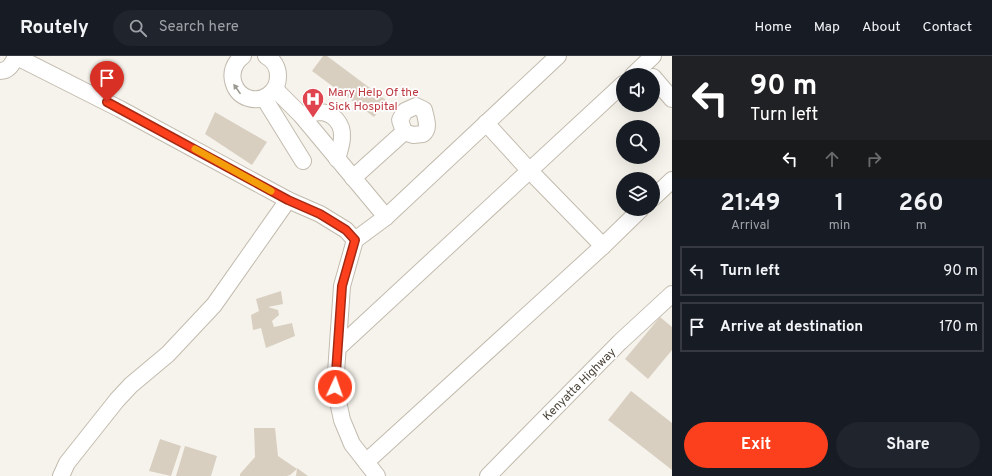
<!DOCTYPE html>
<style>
:root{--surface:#171b24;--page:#20242c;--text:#f1f3f6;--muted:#9ea1a6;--line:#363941;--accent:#fc3f1d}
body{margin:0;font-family:Overpass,sans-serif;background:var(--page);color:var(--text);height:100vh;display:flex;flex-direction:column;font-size:15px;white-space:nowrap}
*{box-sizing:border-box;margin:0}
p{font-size:13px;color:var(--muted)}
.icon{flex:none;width:22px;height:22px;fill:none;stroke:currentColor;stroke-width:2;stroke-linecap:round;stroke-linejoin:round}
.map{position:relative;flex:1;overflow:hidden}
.drawer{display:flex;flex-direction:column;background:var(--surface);width:320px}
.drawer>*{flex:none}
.hud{background:#202124;color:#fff;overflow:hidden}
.controls{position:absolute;left:616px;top:12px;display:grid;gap:8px}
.controls a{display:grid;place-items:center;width:44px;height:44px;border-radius:50%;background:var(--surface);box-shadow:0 4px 16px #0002;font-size:20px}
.pin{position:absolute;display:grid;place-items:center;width:34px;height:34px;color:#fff;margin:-41px -17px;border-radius:50% 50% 50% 0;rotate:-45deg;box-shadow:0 0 4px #0007}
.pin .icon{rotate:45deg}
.me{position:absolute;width:44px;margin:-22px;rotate:3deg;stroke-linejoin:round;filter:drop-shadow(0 0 3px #0008)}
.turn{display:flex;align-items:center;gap:14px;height:84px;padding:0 12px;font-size:18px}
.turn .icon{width:52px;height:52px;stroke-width:2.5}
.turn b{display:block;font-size:28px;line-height:34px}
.lanes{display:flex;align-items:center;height:38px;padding:0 12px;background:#0003;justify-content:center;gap:20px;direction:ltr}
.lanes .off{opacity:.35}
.eta{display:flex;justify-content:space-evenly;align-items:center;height:68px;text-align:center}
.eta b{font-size:24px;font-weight:700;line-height:28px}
.button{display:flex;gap:8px;margin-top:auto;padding:8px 12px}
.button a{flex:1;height:46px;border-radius:24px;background:var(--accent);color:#fff;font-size:16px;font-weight:700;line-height:46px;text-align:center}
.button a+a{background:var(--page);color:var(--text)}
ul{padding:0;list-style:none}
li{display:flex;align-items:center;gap:12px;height:50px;margin:0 8px 6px;padding:0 4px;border:2px solid var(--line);border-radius:0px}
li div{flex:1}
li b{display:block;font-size:15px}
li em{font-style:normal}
header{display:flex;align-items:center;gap:24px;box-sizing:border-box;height:56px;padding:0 20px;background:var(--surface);border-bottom:1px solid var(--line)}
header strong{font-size:19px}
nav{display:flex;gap:22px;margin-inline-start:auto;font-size:14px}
.search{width:280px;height:36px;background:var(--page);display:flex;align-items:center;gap:10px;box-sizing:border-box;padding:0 14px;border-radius:22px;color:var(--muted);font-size:15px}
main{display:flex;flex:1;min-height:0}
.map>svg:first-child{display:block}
.building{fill:#d8cfc1}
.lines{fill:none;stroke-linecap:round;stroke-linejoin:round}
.minor-casing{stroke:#c2bbae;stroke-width:18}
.minor{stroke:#fff;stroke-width:16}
.oneway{fill:#9c9892}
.route-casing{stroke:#a42913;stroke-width:10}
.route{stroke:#fc3f1d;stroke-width:7}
.slow{stroke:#f59e0b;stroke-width:7}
.labels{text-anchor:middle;stroke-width:3.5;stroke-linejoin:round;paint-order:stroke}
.health-label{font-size:12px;fill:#be3a42;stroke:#fff;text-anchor:start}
.street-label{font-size:12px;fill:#4b4439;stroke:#fff}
</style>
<header>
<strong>Routely</strong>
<div class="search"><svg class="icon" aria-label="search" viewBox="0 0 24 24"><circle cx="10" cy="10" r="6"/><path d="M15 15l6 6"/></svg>Search here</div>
<nav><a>Home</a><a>Map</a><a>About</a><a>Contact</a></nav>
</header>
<main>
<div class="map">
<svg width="672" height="420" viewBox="0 0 672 420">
<rect width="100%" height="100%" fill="#f6f3ec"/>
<!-- building -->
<g class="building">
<polygon points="323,0 327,0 386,44 374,61 312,15"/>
<polygon points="215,56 267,86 252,109 205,78"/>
<polygon points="281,235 283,248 268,251 278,254 279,259 272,265 274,271 292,267 295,280 266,292 261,272 253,274 251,259 259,255 256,243"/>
<polygon points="660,261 672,271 672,294 648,323 625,303"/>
<polygon points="631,335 672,367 672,414 608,364"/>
<polygon points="254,372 275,372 278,400 297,413 290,419 287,420 240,420 240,418 255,401"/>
<polygon points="160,383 181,390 171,420 149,415"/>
<polygon points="185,390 217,400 211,420 176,420"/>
<polygon points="297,412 308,420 296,420"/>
</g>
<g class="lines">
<!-- minor casing -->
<g class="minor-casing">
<g id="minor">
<polyline points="15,0 120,53 288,144 320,158 346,174 355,184"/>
<path d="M243,0c-2,2 -5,4 -6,6 -9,12 -4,31 11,36 15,5 30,-6 30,-22 0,-8 -4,-16 -12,-20"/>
<path d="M0,15c9,0 12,-7 16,-14"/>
<polyline points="633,19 653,0"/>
<polyline points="653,21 672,43"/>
<polyline points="275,33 301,59 386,161"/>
<polyline points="264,42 303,105"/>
<path d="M416,50l8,4c2,9 6,18 -1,24l-10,1 -9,-3 -4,-12 5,-9z"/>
<path d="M301,59c6,-1 12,-2 18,-3 14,0 24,12 23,25 0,7 -3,15 -5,22"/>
<polyline points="486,67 529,114 603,190"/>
<polyline points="353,122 404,76"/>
<polyline points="653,142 672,124"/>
<polyline points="338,292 623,28"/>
<polyline points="366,406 603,190 641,153"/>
<polyline points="61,420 67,407 117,344 131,329 168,298 214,249 288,144"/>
<polyline points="377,420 352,388 342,364 335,331 342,230 355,184 386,161 558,0"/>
<polyline points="488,420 620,286 672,238"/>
</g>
</g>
<!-- minor -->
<use href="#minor" class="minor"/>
</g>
<!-- one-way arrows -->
<defs><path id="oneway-solid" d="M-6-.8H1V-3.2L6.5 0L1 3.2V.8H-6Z"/></defs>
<use class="oneway" href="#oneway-solid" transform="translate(237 33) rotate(-125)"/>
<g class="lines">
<!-- route casing -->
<g class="route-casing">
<polyline id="route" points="107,46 288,144 320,158 346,174 355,184 342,230 335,331"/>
</g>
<!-- route -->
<use href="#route" class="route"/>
<!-- slow -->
<polyline class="slow" points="195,93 271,135"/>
</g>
<!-- icons -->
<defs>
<g id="hospital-pin" transform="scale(1.15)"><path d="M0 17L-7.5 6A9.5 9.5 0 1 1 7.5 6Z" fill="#e0444e" stroke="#fff"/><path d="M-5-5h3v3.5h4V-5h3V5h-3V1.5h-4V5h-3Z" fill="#fff"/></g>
</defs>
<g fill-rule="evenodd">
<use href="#hospital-pin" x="313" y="43"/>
</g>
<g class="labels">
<!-- health labels -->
<g class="health-label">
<text x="328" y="40">Mary Help Of the<tspan x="328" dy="14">Sick Hospital</tspan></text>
</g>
<!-- street labels -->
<g class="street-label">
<text transform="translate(579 328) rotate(-45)" y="4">Kenyatta Highway</text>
</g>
</g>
</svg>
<div class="controls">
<a><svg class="icon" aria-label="sound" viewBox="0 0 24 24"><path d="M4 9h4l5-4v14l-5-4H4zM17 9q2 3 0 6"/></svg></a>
<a><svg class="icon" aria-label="search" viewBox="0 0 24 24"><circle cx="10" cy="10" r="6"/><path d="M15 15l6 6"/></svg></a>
<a><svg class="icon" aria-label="layers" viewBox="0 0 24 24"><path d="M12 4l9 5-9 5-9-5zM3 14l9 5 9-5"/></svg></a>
</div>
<div class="pin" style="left:107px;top:46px;background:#d93025"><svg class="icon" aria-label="arrive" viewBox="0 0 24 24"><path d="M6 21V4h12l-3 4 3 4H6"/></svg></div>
<svg class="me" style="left:335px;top:331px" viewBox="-20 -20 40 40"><circle r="17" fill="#fc3f1d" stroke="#fff" stroke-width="3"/><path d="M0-11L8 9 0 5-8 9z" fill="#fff"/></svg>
</div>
<section class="drawer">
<div class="hud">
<div class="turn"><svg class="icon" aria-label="left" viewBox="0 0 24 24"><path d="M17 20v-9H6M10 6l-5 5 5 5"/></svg><div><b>90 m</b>Turn left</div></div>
<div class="lanes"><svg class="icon" aria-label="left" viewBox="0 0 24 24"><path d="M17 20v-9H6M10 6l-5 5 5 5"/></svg><svg class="icon off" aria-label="ahead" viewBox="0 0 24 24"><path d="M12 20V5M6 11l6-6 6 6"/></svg><svg class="icon off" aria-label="right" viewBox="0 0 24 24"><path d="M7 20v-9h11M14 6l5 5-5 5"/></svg></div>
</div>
<div class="eta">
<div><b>21:49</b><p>Arrival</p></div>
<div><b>1</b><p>min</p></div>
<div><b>260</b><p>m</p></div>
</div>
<ul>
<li><svg class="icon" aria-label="left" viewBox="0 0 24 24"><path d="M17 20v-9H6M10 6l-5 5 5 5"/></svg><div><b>Turn left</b></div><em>90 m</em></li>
<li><svg class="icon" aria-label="arrive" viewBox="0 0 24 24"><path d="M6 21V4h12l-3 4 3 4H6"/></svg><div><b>Arrive at destination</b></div><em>170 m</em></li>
</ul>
<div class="button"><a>Exit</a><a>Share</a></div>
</section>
</main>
